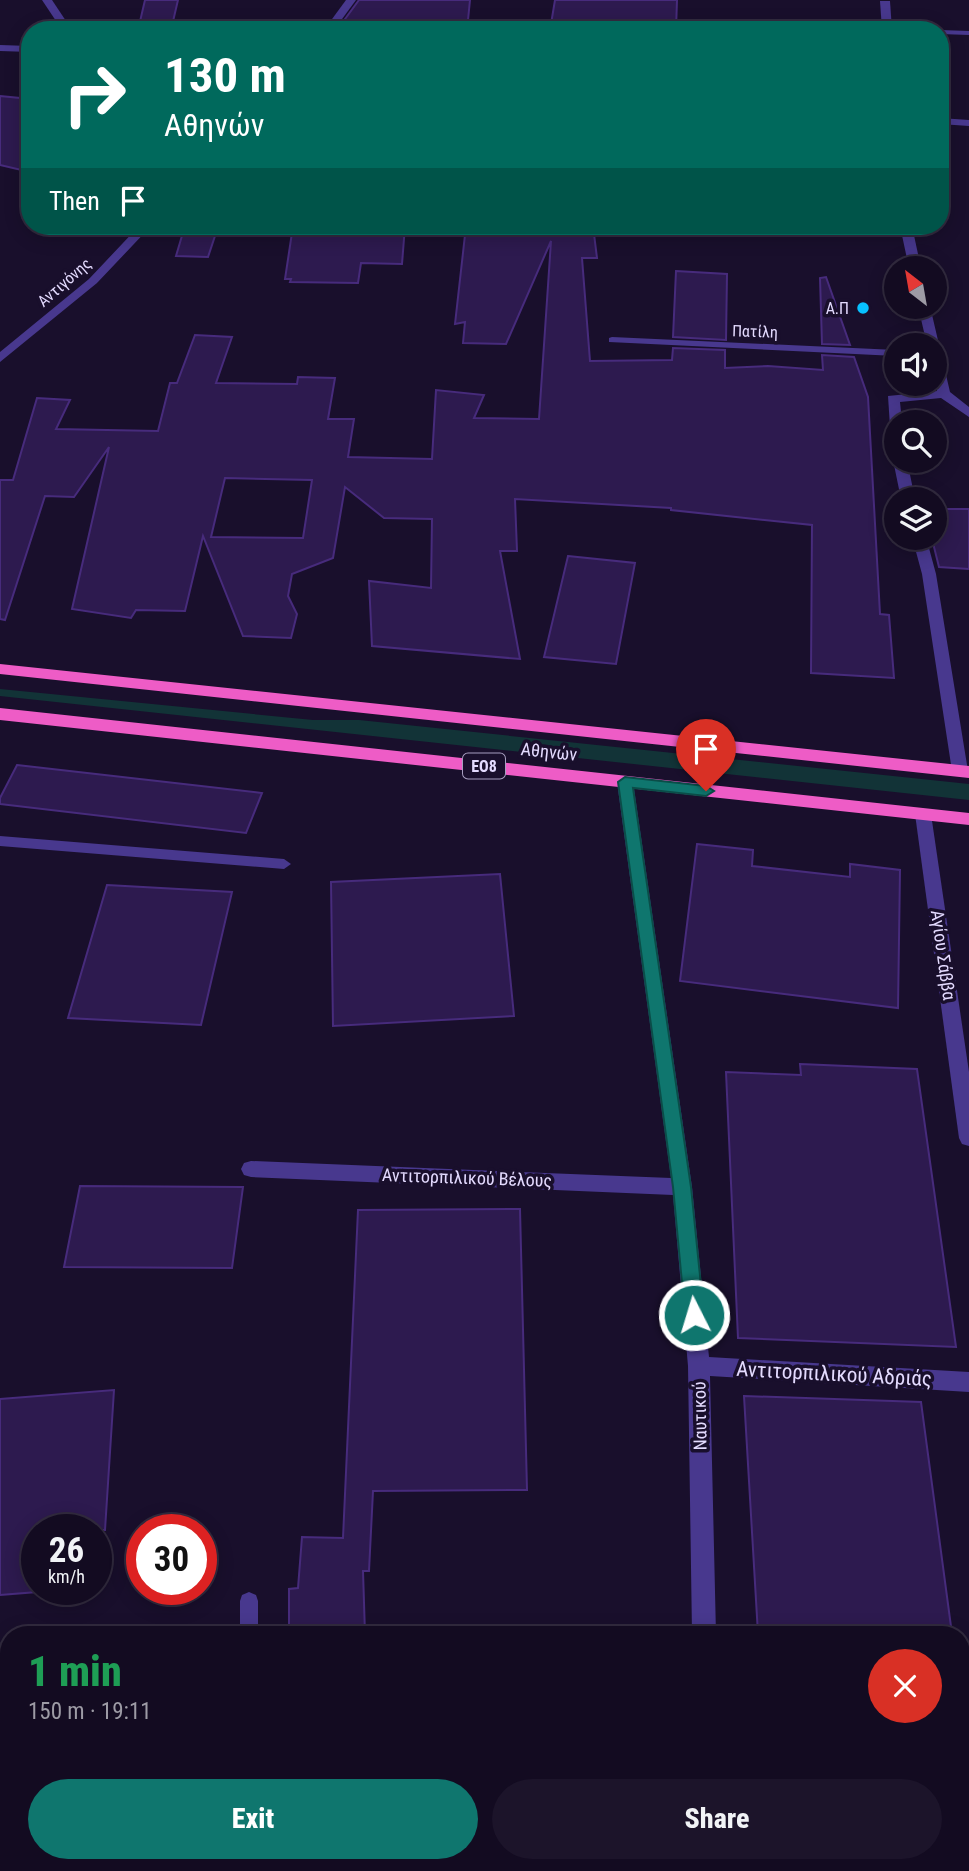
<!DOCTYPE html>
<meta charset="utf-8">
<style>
:root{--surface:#130b21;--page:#1c142a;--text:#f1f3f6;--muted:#9d9ba5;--line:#322b3f;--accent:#0f766e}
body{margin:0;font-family:"Roboto Condensed",sans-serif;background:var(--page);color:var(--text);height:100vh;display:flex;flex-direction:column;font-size:26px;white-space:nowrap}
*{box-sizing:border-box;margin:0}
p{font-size:23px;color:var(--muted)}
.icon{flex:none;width:38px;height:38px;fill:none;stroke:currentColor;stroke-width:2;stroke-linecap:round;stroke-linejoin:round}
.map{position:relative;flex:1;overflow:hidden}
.drawer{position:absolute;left:0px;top:1626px;width:970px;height:247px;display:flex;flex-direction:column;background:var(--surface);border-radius:28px 28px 0 0;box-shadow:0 4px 18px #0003,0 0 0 2px var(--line)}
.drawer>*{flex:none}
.top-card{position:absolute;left:21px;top:21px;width:928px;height:214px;border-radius:28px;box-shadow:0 4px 18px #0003,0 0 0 2px var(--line);background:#00695c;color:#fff;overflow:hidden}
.needle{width:46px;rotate:329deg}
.buttons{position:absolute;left:884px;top:256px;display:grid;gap:14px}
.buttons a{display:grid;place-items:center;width:63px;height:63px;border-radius:50%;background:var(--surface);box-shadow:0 4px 18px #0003,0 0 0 2px var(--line);font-size:35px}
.speed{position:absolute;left:21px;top:1514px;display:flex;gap:14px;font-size:35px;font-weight:700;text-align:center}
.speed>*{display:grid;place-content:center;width:91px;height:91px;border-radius:50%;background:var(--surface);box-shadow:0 4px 18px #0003,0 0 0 2px var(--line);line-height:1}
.speed small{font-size:18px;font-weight:400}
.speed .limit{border:10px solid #d22;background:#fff;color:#111}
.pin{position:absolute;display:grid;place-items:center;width:60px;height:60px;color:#fff;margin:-72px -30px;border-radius:50% 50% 50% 0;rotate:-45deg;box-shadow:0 0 7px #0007}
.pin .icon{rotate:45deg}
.me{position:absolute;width:77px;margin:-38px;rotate:355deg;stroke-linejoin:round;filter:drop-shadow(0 0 5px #0008)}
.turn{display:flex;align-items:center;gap:24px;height:147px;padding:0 28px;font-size:32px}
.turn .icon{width:91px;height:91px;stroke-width:2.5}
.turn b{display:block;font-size:49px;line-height:60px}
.then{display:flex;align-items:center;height:66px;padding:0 28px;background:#0003;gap:14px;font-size:26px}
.round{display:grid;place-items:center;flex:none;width:74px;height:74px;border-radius:37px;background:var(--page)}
.headline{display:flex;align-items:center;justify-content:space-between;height:119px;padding:0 28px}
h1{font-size:42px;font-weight:800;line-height:52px;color:#1e9e55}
.primary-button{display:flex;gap:14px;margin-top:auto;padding:14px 28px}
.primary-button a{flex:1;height:80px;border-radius:42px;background:var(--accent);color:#fff;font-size:28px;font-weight:800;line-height:80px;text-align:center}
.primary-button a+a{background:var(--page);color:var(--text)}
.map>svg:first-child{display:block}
.green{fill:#123337}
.building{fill:#2d1a4f;stroke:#472b7c;stroke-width:2;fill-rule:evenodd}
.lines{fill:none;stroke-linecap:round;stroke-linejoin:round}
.service{fill:#48388e;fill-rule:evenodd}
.minor{fill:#48388e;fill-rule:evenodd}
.trunk{fill:#ee5cc6;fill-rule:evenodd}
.route{fill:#0f766e;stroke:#0a4d48;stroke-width:2}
.poi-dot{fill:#07c1ff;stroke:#190f2c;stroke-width:2.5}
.labels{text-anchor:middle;stroke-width:7;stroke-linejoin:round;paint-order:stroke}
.far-street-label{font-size:16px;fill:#e4dbff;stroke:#190f2c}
.far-poi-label{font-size:16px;fill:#e4dbff;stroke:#190f2c;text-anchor:end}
.shield{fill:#190f2c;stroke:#a79ec0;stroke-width:2}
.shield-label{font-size:16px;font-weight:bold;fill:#e4dbff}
.street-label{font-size:18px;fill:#e4dbff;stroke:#190f2c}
.near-street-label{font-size:21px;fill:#e4dbff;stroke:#190f2c}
</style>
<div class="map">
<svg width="969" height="1871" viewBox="0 0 969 1871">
<rect width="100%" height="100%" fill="#190f2c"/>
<!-- green -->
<polygon class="green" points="0,689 313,720 359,720 969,784 969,800 0,696"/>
<!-- building -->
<g class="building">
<polygon points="145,0 178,0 171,30 138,30"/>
<polygon points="359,0 470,0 467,30 337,30"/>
<polygon points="555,0 677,0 676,30 550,30"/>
<polygon points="0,96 30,99 30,172 0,165"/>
<polygon points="293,226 405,226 402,264 361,263 358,283 290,282 291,279 285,279"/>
<path d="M466,226h127l4,32h-15l8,103 82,-1 1,-12 52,2v18l43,-2 55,4 -1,-15 32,2 14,40 12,217 9,1 5,63 -83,-5 1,-148 -141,-15v-2l-156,-9 2,52h-17l20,108 -148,-13 -3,-65 62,7 1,-69 -48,-1 -39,-31 -12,71 -41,16 -4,22 9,18 -6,24 -48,-2 -40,-100 -18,75 -49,-1 -5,8 -59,-9 37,-162 -35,50 -29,-1 -40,124 -5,-1v-139h13l24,-82 33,2 -14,29 102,2 12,-48h7l18,-48 37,2 -16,46 81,1 1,-7 37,1 -7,41h26l-6,38 84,2 4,-69 48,5 -10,23 65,1 12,-178 -45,103 -43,-1 2,-21 -10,2zM225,478l87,2 -9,58 -92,-1z"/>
<polygon points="184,229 217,230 208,257 176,256"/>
<polygon points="676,271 727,274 726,340 673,337"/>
<polygon points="826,277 850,345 822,344 820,278"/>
<polygon points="934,509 969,509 969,569 939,567 934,547"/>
<polygon points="568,556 635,563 616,664 544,657"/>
<polygon points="17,765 262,793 246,833 0,804 0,798"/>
<polygon points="697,844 753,850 752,866 850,877 850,864 900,870 898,1008 680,981"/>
<polygon points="500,874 514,1016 333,1026 331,882"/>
<polygon points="107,885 232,892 201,1025 68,1018"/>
<polygon points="800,1064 917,1069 956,1347 738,1338 726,1072 801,1075"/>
<polygon points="80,1186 243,1187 232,1268 64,1267"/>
<polygon points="520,1209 527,1490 373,1491 369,1571 363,1571 365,1634 289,1634 289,1589 298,1588 302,1537 343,1538 358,1210"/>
<polygon points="114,1390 105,1530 37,1530 37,1592 0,1595 0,1399"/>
<polygon points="744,1396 921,1402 952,1634 758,1634"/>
</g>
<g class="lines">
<!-- service -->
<g class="service">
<polygon points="721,20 900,28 904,30 845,30 724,24 721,24"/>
<polygon points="940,30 969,31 969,35 940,34"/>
<polygon points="743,226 906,229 911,232 906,235 747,229"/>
<polygon points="612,337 896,350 896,356 609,342 609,338"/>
<polygon points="0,836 284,859 291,864 284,869 0,846"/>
<polygon points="249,1592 256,1595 258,1601 258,1634 240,1634 240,1601 242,1595"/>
<rect x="238" y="1864" width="20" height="7"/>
</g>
<!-- minor -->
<g class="minor">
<polygon points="42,0 52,0 72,30 62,30"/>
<polygon points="346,0 356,0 334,30 324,30"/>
<polygon points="880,1 890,1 892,30 882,30"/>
<polygon points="0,45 30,46 30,52 0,51"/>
<polygon points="940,118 969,120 969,126 940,124"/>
<polygon points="139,226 151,226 97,283 0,362 0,352 89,279"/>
<polygon points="900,226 912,226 921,268 909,268"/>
<polygon points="918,306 930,306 950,392 969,407 969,417 941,398 900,402 902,422 896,422 896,431 890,427 888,396 937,391 934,345 927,345"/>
<polygon points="896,457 896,460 907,460 915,499 901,499 893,460"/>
<polygon points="912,537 926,537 936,574 968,771 960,776 952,771 922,574"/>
<polygon points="625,777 633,782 692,1187 709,1357 969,1372 969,1392 710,1376 716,1634 692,1634 688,1366 673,1195 251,1177 244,1175 241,1169 244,1163 251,1161 671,1178 617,782"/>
<polygon points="923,808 931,814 969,1072 969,1146 962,1144 959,1138 915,814"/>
<rect x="961" y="1719" width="8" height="24"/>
<rect x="694" y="1864" width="26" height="7"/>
</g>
<!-- trunk -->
<g class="trunk">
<polygon points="0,664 969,766 969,778 0,674"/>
<polygon points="0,708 969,813 969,825 0,720"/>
</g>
</g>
<!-- route -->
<polygon class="route" points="625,777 706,786 714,791 706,796 633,788 691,1187 704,1315 701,1321 694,1323 687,1321 685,1315 673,1187 618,782"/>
<!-- markers -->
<circle class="poi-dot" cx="863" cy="308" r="7"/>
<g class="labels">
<!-- far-street labels -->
<g class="far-street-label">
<text transform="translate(64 282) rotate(-41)" y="6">Αντιγόνης</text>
<text transform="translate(755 331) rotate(2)" y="6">Πατίλη</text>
</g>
<!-- far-poi labels -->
<g class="far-poi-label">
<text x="849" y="314">Α.Π</text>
</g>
<!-- shield labels -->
<rect class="shield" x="463" y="753.5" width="42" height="25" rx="5"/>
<g class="shield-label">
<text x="484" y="772">ΕΟ8</text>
</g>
<!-- street labels -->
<g class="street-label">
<text transform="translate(549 752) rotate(6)" y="6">Αθηνών</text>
<text transform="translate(943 955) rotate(82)" y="6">Αγίου Σάββα</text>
<text transform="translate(467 1178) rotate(2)" y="6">Αντιτορπιλικού Βέλους</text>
<text transform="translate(700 1416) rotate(-91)" y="6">Ναυτικού</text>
</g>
<!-- near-street labels -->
<g class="near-street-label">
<text transform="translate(834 1374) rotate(3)" y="7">Αντιτορπιλικού Αδριάς</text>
</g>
</g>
</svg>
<div class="buttons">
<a><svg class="needle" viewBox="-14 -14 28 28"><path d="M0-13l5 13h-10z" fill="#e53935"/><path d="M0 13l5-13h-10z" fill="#9d9ba5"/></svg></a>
<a><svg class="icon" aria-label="sound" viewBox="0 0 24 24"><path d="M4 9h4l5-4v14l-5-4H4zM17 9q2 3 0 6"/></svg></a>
<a><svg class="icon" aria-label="search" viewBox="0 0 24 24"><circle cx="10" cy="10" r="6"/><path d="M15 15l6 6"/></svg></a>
<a><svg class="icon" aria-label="layers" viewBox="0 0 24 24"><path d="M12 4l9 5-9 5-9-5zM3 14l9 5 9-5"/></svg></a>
</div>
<div class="speed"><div>26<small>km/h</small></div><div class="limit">30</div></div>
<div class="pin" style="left:706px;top:791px;background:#d93025"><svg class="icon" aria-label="arrive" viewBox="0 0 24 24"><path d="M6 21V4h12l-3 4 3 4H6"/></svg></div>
<svg class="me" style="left:694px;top:1315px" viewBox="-20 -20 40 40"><circle r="17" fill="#0f766e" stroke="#fff" stroke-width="3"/><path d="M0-11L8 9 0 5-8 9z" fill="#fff"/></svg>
<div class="top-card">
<div class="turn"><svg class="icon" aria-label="right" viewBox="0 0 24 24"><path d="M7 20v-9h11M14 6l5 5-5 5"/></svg><div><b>130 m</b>Αθηνών</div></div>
<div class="then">Then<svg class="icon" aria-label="arrive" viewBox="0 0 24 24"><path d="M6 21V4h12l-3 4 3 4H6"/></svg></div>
</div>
<section class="drawer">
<div class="headline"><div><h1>1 min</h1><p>150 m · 19:11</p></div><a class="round" style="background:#d93025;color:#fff"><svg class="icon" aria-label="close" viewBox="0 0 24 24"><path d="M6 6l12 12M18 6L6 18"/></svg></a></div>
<div class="primary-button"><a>Exit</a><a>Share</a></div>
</section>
</div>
